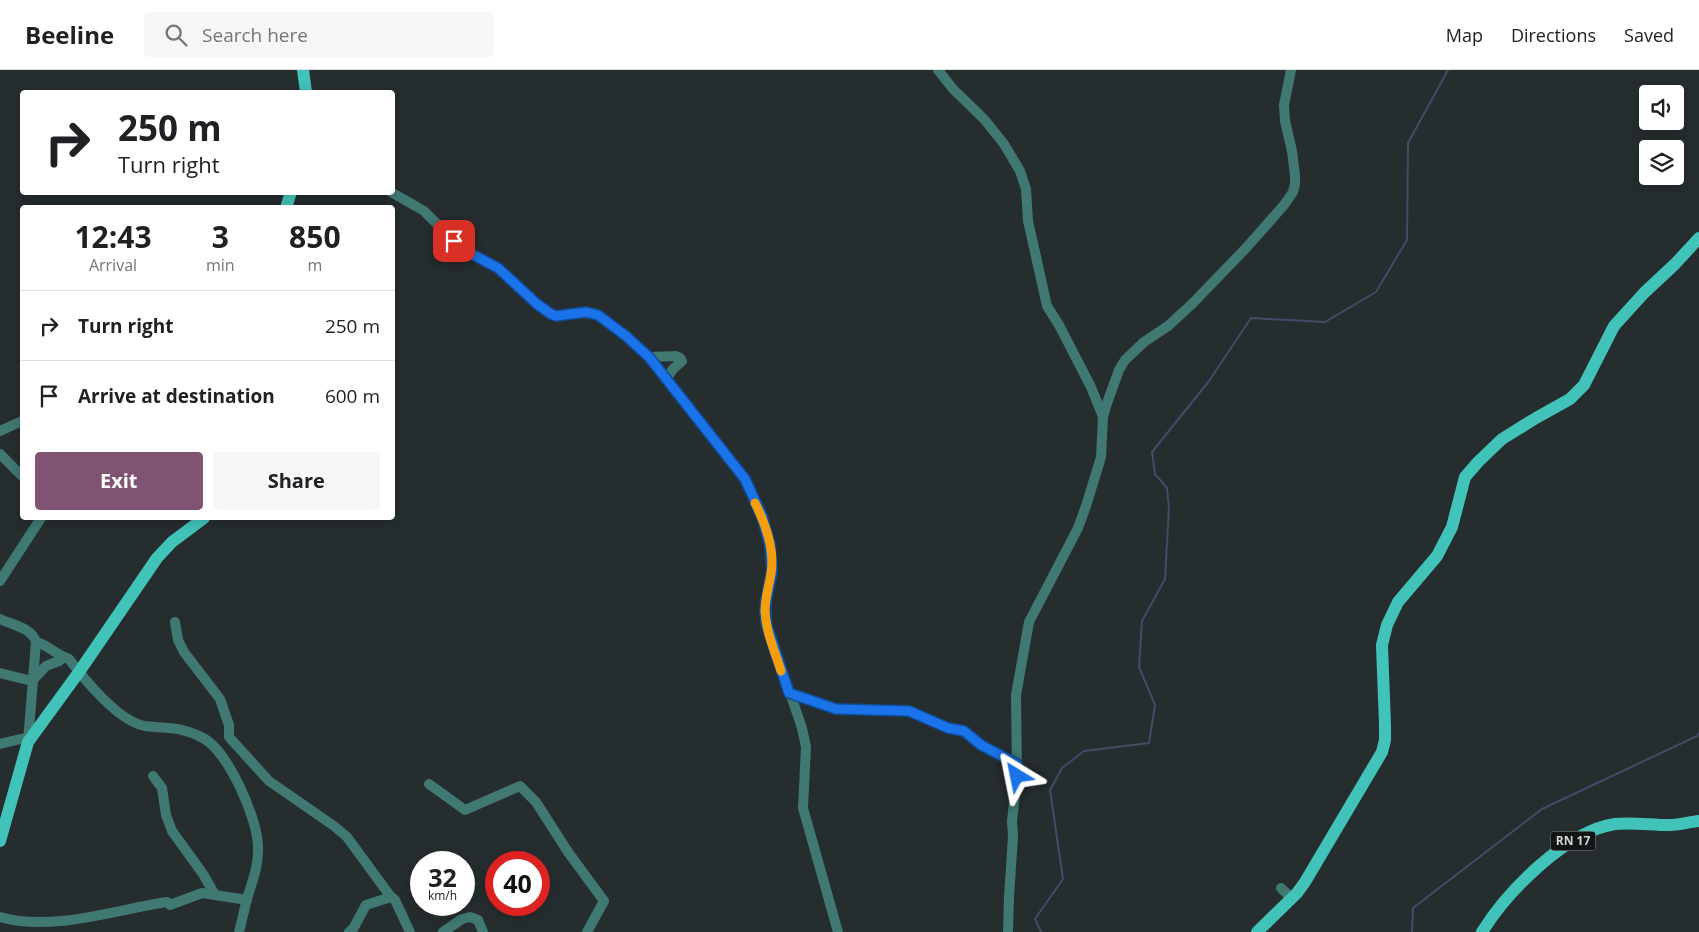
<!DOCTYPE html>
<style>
:root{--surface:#fff;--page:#f6f6f6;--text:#202124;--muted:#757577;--line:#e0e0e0;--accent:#805372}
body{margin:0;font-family:"Open Sans",sans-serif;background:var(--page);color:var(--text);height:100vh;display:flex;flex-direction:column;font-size:19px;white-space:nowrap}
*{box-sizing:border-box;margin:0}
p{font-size:16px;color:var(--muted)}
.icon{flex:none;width:28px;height:28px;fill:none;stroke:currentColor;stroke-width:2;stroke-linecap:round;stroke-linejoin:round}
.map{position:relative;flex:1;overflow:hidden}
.sheet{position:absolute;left:20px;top:135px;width:375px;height:315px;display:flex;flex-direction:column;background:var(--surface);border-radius:5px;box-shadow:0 2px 12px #0003}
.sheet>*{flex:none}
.top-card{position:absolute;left:20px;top:20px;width:375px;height:105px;border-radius:5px;box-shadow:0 2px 12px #0003;background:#fff;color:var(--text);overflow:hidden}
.buttons{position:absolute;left:1639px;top:15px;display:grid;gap:10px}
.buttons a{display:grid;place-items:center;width:45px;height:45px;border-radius:5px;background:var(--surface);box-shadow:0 2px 12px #0003;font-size:25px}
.speed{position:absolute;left:410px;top:781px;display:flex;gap:10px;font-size:25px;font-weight:700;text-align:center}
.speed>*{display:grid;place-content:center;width:65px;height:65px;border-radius:50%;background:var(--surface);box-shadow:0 2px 12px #0003;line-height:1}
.speed small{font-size:12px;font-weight:400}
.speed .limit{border:8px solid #d22;background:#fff;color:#111}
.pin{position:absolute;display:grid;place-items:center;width:42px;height:42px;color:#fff;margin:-21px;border-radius:10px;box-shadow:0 2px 8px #0006}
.me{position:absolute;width:55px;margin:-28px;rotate:325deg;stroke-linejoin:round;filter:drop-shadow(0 0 4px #0008)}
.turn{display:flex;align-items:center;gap:18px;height:105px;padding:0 15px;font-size:22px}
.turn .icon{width:65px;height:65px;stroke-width:2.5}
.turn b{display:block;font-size:35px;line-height:42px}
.eta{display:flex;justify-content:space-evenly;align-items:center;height:85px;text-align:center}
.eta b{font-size:30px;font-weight:700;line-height:35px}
.action{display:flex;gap:10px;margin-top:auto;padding:10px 15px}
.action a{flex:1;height:58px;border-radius:5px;background:var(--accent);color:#fff;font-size:20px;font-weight:700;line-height:58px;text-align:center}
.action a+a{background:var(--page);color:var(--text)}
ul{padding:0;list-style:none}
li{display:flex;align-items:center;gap:15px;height:70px;padding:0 15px;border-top:1px solid var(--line)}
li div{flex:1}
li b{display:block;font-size:19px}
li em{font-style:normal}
header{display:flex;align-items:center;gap:30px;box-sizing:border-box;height:70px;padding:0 25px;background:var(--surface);border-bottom:1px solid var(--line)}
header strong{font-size:24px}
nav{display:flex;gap:28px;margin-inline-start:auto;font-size:18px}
.search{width:350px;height:45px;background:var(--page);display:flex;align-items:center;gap:12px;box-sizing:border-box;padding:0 18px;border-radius:5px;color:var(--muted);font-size:19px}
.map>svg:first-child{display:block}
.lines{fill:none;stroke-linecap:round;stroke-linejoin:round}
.stream{stroke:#424c66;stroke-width:2}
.minor{stroke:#407872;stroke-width:10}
.major{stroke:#41c3b9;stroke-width:12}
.route-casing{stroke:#114b97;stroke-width:12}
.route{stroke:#1a73e8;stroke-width:9}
.slow{stroke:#f59e0b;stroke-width:9}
.labels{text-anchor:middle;stroke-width:5;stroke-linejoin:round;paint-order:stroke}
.shield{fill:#111515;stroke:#979b9c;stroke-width:1}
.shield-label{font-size:12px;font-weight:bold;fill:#d0d5d6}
</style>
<header>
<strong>Beeline</strong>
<div class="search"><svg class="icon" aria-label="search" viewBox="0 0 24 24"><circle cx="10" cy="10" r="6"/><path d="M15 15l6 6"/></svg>Search here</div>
<nav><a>Map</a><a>Directions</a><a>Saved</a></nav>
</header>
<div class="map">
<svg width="1699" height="862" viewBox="0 0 1699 862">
<rect width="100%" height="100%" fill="#262d2f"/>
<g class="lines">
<!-- stream -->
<g class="stream">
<polyline points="1041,862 1035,849 1063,809 1050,720 1062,698 1084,681 1149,673 1155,635 1139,597 1142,551 1165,509 1169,438 1167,418 1155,404 1152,382 1209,311 1251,248 1325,252 1376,222 1407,170 1408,73 1448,0"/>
<polyline points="1412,862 1413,838 1542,739 1697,666 1699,663"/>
</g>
<!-- minor -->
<g class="minor">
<polyline points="938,0 953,19 984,49 1004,74 1020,101 1026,119 1028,151 1047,236 1059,255 1091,317 1103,347"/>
<polyline points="391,122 424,141 458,175 466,181 498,198 537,234 551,244 556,246 582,243 598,245 627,266 649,287 745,409 761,446 770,475 772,501 766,531 767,556 802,658 806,677 803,738 838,862"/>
<polyline points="649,287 676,286 680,288 682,291 673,299 666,310"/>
<polyline points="0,361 22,351"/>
<polyline points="0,384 22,406"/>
<polyline points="0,511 41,448"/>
<path d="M0,549c13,6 32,9 36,23l-8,100"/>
<polyline points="175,552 178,570 184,582 220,629 229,655 229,667 269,711 334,756 347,767 391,827"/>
<path d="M36,572c7,1 20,11 28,15"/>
<path d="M0,603l32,8 14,-15 13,-5 5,-4 5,2c15,20 50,63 76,67 23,3 36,0 58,12 25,13 55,81 55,109 1,18 -6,35 -11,52 -3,11 -5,22 -8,33"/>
<polyline points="789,623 836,639 909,641 948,658 964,661 981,675 1017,694"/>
<polyline points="0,674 29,667"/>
<polyline points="153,706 162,718 166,745 172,761 203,804 215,825"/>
<polyline points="429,714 465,740 520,716 536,732 568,782 604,831 587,862"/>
<polyline points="1281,818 1291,828"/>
<path d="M0,847c52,15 114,-7 167,-15l3,3 32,-12 45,7"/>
<polyline points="349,862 353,859 366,835 391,827 395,830 410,862"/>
<polyline points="443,862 462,849 470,847 478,850 483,862"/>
<polyline points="1008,862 1009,827 1013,766 1012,751 1017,706 1016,625 1029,552 1078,458 1086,436 1101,387 1103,347 1106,336 1119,300 1125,290 1144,272 1168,256 1192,234 1246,178 1284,135 1293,122 1295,114 1295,105 1292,81 1285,51 1284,35 1291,0"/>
</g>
<!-- major -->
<g class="major">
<polyline points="303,0 306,22"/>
<polyline points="286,138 291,122"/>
<polyline points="0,771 28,672 79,602 157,488 172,472 204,448"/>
<polyline points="1257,862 1297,823 1305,812 1382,682 1385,670 1385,655 1382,575 1387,555 1398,532 1437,486 1452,457 1465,407 1478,392 1502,369 1536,348 1570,329 1584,315 1614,256 1644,223 1675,194 1699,168"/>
<path d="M1482,862c25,-40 84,-101 133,-108 18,-2 36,1 54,1 10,0 20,-3 30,-4"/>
</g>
</g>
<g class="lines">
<!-- route casing -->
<g class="route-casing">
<polyline id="route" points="454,171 466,181 498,198 537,234 551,244 556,246 586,242 598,245 626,266 649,287 745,409 762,446 770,475 772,501 766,531 765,543 767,556 789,623 836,639 909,641 948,658 964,661 981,675 1017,694 1017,706"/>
</g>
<!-- route -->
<use href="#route" class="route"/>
<!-- slow -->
<path class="slow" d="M755,433c10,20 20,47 16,70 -2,13 -6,25 -6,38 1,21 10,41 16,60"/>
</g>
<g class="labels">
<!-- shield labels -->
<rect class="shield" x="1550.5" y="761.5" width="45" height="19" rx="4"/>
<g class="shield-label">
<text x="1573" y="775">RN 17</text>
</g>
</g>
</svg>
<div class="buttons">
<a><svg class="icon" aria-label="sound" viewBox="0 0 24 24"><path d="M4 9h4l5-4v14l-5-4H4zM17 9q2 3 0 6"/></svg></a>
<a><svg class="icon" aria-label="layers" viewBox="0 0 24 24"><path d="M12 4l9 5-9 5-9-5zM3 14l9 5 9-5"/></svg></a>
</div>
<div class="speed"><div>32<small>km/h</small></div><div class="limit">40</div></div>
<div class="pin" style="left:454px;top:171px;background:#d93025"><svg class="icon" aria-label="arrive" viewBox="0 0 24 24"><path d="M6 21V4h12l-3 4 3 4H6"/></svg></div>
<svg class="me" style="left:1017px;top:706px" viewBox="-20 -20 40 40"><path d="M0-17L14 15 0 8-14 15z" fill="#1a73e8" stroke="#fff" stroke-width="4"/></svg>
<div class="top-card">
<div class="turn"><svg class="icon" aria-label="right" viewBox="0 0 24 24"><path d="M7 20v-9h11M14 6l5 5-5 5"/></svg><div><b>250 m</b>Turn right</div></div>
</div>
<section class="sheet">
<div class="eta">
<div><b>12:43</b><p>Arrival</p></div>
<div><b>3</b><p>min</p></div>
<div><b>850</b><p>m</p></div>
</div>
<ul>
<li><svg class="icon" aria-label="right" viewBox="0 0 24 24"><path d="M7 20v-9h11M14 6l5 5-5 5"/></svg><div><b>Turn right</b></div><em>250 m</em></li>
<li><svg class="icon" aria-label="arrive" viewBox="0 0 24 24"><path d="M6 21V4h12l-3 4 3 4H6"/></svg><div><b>Arrive at destination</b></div><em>600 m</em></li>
</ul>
<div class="action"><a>Exit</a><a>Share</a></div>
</section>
</div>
